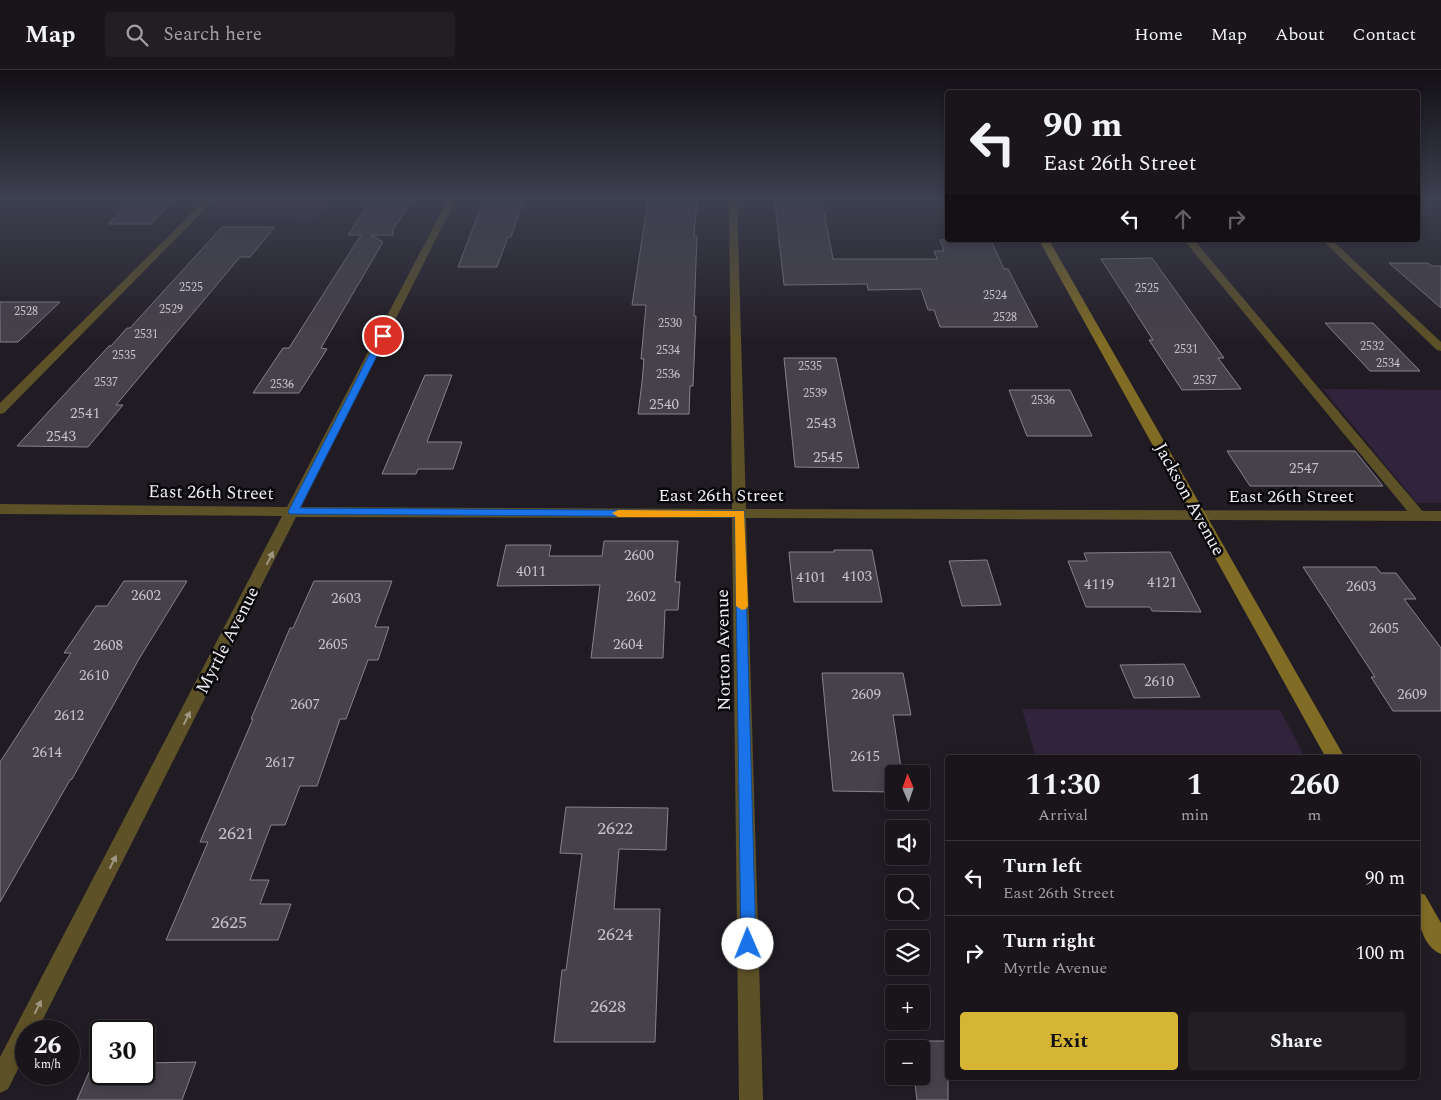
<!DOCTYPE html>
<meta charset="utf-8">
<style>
:root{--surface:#19151b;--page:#221e24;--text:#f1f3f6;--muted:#9f9fa3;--line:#37343a;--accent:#d6b534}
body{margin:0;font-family:Spectral,serif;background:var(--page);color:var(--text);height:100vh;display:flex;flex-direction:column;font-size:19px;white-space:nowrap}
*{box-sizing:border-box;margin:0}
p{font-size:16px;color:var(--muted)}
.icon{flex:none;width:28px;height:28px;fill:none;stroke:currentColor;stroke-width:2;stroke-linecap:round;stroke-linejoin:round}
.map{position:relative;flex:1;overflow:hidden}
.sheet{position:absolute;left:945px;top:685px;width:475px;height:325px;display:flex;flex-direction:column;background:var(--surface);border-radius:5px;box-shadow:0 2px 8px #0003,0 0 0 1px var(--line)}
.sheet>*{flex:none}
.hud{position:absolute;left:945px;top:20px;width:475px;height:152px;border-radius:5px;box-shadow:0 2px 8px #0003,0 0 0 1px var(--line);background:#19151b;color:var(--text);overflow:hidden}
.needle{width:32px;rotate:358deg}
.fabs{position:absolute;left:885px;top:695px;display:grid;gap:10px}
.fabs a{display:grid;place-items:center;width:45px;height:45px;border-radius:5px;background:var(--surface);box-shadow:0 2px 8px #0003,0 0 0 1px var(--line);font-size:25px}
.speed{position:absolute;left:15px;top:950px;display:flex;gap:10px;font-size:25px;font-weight:700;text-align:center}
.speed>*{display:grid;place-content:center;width:65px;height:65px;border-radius:50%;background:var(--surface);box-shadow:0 2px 8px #0003,0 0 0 1px var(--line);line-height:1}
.speed small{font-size:12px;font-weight:400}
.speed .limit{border:2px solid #111;border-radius:8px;background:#fff;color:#111}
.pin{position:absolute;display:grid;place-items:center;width:42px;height:42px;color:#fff;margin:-21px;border:2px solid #fff;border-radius:50%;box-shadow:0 1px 5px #0007}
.me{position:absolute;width:55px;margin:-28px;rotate:359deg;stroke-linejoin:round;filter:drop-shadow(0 0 4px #0008)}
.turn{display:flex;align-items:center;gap:18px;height:105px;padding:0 15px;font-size:22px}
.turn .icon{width:65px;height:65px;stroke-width:2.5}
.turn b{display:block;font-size:35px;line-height:42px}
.lanes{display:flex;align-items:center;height:48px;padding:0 15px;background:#0003;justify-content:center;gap:25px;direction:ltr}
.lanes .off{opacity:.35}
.eta{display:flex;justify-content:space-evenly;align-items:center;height:85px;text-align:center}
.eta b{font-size:30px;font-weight:700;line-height:35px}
.action{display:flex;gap:10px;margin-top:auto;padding:10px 15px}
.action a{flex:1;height:58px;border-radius:5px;background:var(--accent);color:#111;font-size:20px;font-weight:700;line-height:58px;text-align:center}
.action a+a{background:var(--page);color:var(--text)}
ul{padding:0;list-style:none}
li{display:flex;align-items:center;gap:15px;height:75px;padding:0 15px;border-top:1px solid var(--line)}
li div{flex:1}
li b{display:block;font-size:19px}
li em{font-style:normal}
header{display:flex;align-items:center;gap:30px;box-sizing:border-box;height:70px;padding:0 25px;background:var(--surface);border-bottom:1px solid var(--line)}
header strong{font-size:24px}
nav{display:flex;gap:28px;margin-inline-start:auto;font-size:18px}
.search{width:350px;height:45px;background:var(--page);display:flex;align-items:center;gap:12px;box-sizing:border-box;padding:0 18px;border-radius:5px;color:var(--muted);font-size:19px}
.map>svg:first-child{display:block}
.green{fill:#32233d}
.building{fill:#46414a;stroke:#87818b}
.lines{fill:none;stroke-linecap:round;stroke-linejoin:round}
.lane{fill:#5d5127;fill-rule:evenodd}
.street{fill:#5d5127;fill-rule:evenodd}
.secondary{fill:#806c24;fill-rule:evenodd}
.oneway{fill:#9f9783}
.route{fill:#1a73e8;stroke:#114b97}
.slow{fill:#f59e0b}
.labels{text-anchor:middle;stroke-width:5;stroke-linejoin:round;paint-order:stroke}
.far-number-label{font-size:12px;fill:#c6c2c9}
.number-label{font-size:15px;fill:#c6c2c9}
.street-label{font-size:18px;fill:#f0edf3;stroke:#09080b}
.near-number-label{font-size:18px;fill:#c6c2c9}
</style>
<header>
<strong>Map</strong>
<div class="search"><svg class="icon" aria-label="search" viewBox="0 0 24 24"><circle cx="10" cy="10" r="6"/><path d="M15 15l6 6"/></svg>Search here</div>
<nav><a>Home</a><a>Map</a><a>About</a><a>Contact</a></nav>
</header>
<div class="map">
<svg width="1441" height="1030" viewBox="0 0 1441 1030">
<rect width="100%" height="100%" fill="#211c24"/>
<!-- green -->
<g class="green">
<polygon points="224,129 333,129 317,150 204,149"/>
<polygon points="1323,319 1441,320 1441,433 1417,433"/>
<polygon points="1022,639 1280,640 1305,687 1036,687"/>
</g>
<!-- building -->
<g class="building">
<polygon points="135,129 176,129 151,154 108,154"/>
<polygon points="372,129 412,129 393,160 393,165 371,165 383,172 321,278 327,279 299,323 253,323 283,278 289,278 361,165 348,165"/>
<polygon points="484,129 524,129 511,167 508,167 497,197 458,197"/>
<polygon points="648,129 691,129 691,130 697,130 694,166 697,166 694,246 696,246 693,316 690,316 689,344 638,344 642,312 644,289 641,289 646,235 632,235"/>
<polygon points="782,129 816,129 816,131 822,131 833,189 937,189 934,181 944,181 940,170 991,170 1004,199 1008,199 1038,257 940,257 934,240 928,240 921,219 868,220 867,214 784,215 775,133 783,133"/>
<polygon points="222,157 275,157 250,187 240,187 116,335 123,335 88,377 17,376 109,276 111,276 127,258 130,258"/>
<polygon points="1152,188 1224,288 1218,288 1241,319 1182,320 1149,270 1153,270 1101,189"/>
<polygon points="1389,193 1428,193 1432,196 1441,196 1441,238"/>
<polygon points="0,232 60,232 18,272 0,272"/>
<polygon points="1325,253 1373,253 1420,301 1370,301"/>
<polygon points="784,288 836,288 859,398 795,397"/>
<polygon points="425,305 452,305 427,372 462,372 453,399 418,399 416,404 382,404"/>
<polygon points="1009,320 1070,320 1092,366 1027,366"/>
<polygon points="1227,381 1355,381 1383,416 1250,416"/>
<polygon points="604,471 678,471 675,512 680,512 678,540 665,540 663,588 591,588 600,515 497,516 506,475 551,475 549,486 602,486"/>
<polygon points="834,480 872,480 882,532 794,532 789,482 834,482"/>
<polygon points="1170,482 1201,542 1152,541 1150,537 1086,537 1068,491 1087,491 1084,483"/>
<polygon points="987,490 1001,535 962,536 949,491"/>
<polygon points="1303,497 1376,497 1381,503 1396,503 1416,529 1404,529 1441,578 1441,641 1393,641 1371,607 1375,607"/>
<polygon points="124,511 187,511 139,589 72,709 70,710 0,832 0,692 71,583 64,583 96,536 107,536"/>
<polygon points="314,511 392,511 375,557 389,557 378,590 368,590 346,649 340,649 317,716 300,716 285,755 271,755 250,810 269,810 260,834 291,834 278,870 166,870 208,772 200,772 253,649 251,649 290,558 293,558"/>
<polygon points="1184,594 1200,627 1134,628 1120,595"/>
<polygon points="822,603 903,603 911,645 893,645 902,704 894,704 894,722 833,721"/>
<polygon points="566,737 668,738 666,780 619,779 614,839 660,839 655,972 554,972 562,900 566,900 582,784 560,783"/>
<polygon points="909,971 948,971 948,1030 917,1030 914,1006 921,1006 921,979 910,979"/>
<polygon points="196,992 182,1030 77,1030 93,993 101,993 101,1004 144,1004 144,993"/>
</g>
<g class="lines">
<!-- lane -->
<polygon class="lane" points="1184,170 1194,170 1424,443 1426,446 1424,449 1414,449"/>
<!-- street -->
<g class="street">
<polygon points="206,129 215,129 4,343 0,344 0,333"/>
<polygon points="448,129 456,129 301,437 732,439 729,129 737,129 746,439 1441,441 1441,451 746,448 763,1030 739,1030 732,448 296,447 37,961 26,961 26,983 8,1019 0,1023 0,987 282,446 0,444 0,434 287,437"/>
<polygon points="1322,170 1332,170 1441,272 1441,281 1437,280"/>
</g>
<!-- secondary -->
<g class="secondary">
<polygon points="1039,170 1049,170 1345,688 1326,688"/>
<path d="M1418,822l7,3 16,28v31c-21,-8 -26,-43 -23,-62z"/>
</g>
</g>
<!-- one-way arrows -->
<defs><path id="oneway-solid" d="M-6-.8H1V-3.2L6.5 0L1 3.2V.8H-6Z" transform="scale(1.25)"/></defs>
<g class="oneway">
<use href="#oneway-solid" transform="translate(270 488) rotate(-63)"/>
<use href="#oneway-solid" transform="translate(187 648) rotate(-63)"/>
<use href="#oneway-solid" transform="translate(113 792) rotate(-63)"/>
<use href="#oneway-solid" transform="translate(38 937) rotate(-63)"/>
</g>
<!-- sky -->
<linearGradient id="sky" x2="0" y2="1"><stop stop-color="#120f14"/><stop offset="0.47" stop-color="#3d4050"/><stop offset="1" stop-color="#3d4050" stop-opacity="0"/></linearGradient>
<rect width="1441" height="273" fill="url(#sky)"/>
<!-- route -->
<polygon class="route" points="380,264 387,266 300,438 744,441 756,874 754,879 748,882 743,879 741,874 735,447 290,444 288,442"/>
<!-- slow -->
<polygon class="slow" points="618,440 744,441 748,536 746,539 742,540 736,536 735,447 618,447 612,443"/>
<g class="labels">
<!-- far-number labels -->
<g class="far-number-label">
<text x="191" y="221">2525</text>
<text x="1147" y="222">2525</text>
<text x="995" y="229">2524</text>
<text x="171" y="243">2529</text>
<text x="26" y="245">2528</text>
<text x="1005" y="251">2528</text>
<text x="670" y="257">2530</text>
<text x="146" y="268">2531</text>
<text x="1372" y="280">2532</text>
<text x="1186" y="283">2531</text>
<text x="668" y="284">2534</text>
<text x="124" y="289">2535</text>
<text x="1388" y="297">2534</text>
<text x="810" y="300">2535</text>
<text x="668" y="308">2536</text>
<text x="1205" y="314">2537</text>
<text x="106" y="316">2537</text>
<text x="282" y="318">2536</text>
<text x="815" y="327">2539</text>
<text x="1043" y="334">2536</text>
</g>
<!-- number labels -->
<g class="number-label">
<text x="664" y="339">2540</text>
<text x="85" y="348">2541</text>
<text x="821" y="358">2543</text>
<text x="61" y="371">2543</text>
<text x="828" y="392">2545</text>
<text x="1304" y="403">2547</text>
<text x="639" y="490">2600</text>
<text x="531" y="506">4011</text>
<text x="857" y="511">4103</text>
<text x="811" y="512">4101</text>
<text x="1162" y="517">4121</text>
<text x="1099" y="519">4119</text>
<text x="1361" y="521">2603</text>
<text x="146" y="530">2602</text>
<text x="641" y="531">2602</text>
<text x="346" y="533">2603</text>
<text x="1384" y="563">2605</text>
<text x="333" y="579">2605</text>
<text x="628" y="579">2604</text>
<text x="108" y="580">2608</text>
<text x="94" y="610">2610</text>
<text x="1159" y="616">2610</text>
<text x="866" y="629">2609</text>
<text x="1412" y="629">2609</text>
<text x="305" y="639">2607</text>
<text x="69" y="650">2612</text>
<text x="47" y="687">2614</text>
<text x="865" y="691">2615</text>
<text x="280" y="697">2617</text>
</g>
<!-- street labels -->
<g class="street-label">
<text transform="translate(211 422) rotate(1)" y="6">East 26th Street</text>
<text x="721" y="431">East 26th Street</text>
<text x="1291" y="432">East 26th Street</text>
<text transform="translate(1190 429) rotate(61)" y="6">Jackson Avenue</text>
<text transform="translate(227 570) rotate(-63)" y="6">Myrtle Avenue</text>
<text transform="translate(723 580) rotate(-91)" y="6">Norton Avenue</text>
</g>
<!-- near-number labels -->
<g class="near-number-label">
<text x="615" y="764">2622</text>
<text x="236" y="769">2621</text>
<text x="229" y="858">2625</text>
<text x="615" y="870">2624</text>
<text x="608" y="942">2628</text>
</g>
</g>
</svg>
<div class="fabs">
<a><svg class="needle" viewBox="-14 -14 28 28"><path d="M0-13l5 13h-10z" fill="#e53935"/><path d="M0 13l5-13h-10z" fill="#9f9fa3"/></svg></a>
<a><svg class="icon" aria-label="sound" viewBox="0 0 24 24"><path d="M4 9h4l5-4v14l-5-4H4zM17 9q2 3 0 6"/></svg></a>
<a><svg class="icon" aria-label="search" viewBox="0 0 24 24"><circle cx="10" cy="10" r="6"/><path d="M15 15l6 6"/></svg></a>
<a><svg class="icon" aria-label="layers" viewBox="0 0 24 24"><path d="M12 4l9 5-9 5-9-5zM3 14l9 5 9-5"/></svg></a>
<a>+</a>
<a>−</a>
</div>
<div class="speed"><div>26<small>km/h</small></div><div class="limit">30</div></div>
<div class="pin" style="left:383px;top:266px;background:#d93025"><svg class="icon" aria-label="arrive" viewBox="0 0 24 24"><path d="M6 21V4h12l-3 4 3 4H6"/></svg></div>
<svg class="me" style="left:748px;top:874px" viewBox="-20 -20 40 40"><circle r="19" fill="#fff"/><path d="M0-13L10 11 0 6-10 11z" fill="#1a73e8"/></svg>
<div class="hud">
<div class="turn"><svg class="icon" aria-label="left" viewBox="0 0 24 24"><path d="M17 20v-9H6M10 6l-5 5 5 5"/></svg><div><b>90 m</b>East 26th Street</div></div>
<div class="lanes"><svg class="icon" aria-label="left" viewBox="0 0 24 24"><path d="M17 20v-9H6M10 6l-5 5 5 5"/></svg><svg class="icon off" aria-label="ahead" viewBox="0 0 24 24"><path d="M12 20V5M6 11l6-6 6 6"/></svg><svg class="icon off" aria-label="right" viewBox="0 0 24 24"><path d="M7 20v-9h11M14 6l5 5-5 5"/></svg></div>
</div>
<section class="sheet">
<div class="eta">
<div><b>11:30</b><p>Arrival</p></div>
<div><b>1</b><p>min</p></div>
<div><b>260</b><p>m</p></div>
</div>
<ul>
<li><svg class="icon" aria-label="left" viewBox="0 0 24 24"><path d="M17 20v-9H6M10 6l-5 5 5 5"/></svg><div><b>Turn left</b><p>East 26th Street</p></div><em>90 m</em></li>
<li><svg class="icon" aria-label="right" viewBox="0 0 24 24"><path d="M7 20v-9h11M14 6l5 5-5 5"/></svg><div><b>Turn right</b><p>Myrtle Avenue</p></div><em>100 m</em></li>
</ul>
<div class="action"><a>Exit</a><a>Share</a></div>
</section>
</div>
